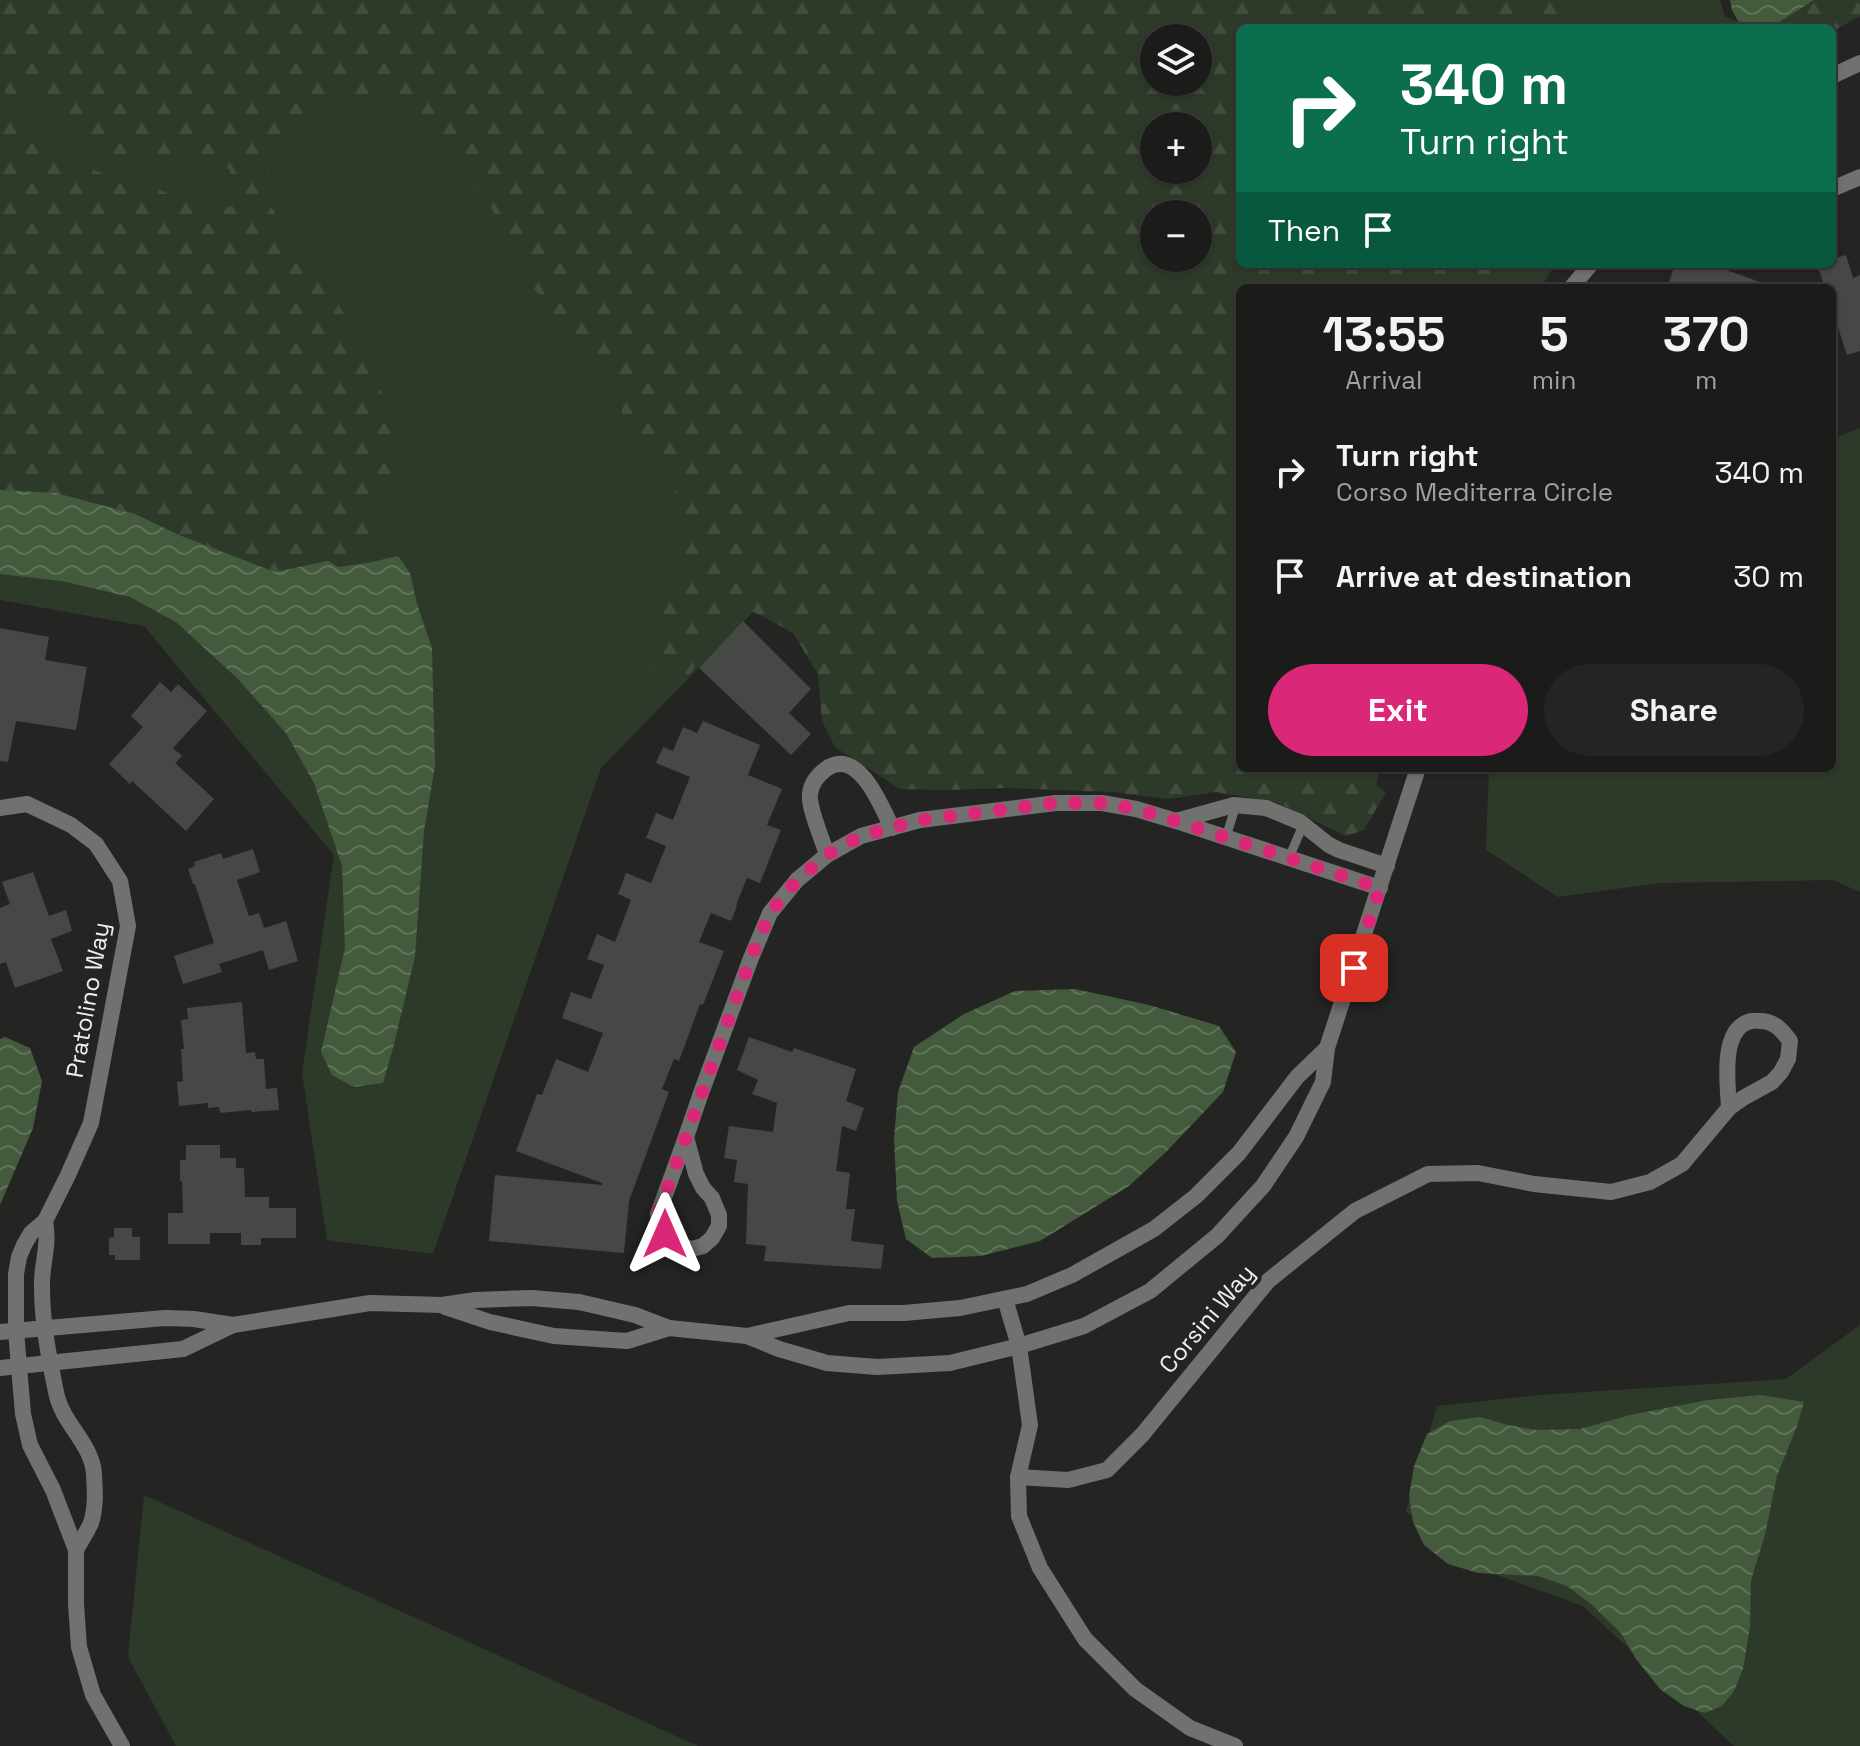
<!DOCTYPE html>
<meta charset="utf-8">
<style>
:root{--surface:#1b1c1a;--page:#242523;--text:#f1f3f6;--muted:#a0a1a2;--line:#393a39;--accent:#db2777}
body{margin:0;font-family:"Space Grotesk",sans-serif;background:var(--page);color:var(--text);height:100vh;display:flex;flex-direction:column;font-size:30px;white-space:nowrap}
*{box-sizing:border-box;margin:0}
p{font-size:26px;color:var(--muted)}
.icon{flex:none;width:44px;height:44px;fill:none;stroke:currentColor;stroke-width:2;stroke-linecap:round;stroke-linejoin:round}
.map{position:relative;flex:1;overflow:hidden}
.drawer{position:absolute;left:1236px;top:284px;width:600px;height:488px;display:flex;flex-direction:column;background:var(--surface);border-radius:12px;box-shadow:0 2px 6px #0004,0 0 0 2px var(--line)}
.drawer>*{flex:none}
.top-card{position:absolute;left:1236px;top:24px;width:600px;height:244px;border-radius:12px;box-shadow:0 2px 6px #0004,0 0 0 2px var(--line);background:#0b6e4f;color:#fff;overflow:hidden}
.buttons{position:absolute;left:1140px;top:24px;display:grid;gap:16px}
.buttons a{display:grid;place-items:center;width:72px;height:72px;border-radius:50%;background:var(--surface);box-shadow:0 2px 6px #0004,0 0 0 2px var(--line);font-size:40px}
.pin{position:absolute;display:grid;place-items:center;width:68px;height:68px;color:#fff;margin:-34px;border-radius:16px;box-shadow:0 4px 12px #0006}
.me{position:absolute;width:88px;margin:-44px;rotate:0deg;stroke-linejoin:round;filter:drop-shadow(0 0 6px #0008)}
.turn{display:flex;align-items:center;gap:28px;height:168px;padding:0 32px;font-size:36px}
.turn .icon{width:104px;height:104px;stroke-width:2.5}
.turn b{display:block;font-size:56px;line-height:68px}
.then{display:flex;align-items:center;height:76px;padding:0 32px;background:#0003;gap:16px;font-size:30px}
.eta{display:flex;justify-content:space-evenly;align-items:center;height:136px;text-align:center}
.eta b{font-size:48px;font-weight:600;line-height:56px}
.cta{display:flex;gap:16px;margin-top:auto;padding:16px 32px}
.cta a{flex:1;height:92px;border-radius:48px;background:var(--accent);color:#fff;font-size:32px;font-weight:600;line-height:92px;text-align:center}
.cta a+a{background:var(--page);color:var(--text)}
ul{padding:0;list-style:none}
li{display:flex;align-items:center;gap:24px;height:104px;padding:0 32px}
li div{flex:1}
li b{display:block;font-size:30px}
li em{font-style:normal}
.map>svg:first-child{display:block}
.green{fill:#2d3a29;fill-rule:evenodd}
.forest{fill:url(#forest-firs);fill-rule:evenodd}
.water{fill:url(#water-waves)}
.building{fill:#464845}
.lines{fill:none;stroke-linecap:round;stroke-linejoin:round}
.service{stroke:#717270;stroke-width:9}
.minor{stroke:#717270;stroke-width:16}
.route{stroke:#db2777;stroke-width:14;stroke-dasharray:0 25.2}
.labels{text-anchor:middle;stroke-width:8;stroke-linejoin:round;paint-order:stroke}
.street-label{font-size:24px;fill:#eff0ee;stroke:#242523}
</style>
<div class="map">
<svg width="1860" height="1746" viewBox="0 0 1860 1746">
<defs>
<pattern id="forest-firs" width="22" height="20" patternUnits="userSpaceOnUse" patternTransform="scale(2)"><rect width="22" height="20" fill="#2d3a29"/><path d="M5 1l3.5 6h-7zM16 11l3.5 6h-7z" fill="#424d3e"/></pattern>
<pattern id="water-waves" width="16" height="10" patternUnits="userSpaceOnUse" patternTransform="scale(2)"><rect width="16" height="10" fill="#435b3c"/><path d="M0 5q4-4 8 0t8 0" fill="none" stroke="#5e7358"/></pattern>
</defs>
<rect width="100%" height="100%" fill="#242523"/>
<!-- green -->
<g class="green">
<path d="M0,0h1720l8,28h-488v236h315l-14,24h-301v480h140l-8,33 -337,-38 -236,-198 -198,203 -168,486 -106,-14 -25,-167 32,-218 -190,-229 -144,-26zM1154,38h44v44h-44zM1154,126h44v44h-44zM1154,214h44v44h-44z"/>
<polygon points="1860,428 1860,892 1833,880 1659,883 1558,897 1486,850 1489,768 1832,768 1832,439"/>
<polygon points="1860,1325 1860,1746 1734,1746 1583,1606 1469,1565 1406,1511 1437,1406 1539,1395 1786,1379"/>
<polygon points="144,1495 698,1746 176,1746 128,1657"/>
</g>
<!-- forest -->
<g class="forest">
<path d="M0,0h1568l7,16 59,12h-394v236h278l-7,10 -17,14h-254v415l-2,3 -7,29 9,3v30h113l33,24 -22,38 -18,6 -70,-34 -61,-10 -47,7 -56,-7 -103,-4 -62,2 -47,-1 -65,-42 -13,-26 -4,-47 -25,-41 -41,-22 -42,33 -26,39 -34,-15 7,-43 23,-43 2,-47 -8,-49 -22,-44 -30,-16v-41l-63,-63 -37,-50 -28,-60 -79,-102 -39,-18 -44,9 -39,25 -25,40 3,40 18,32 37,43 37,69 26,60 6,41 -11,44 -8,23 1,21 -49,22 -53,11 -96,-37 -44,-21 -79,-21 -56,-3v-373l37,13 35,31 36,15 37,6 62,32 25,-8 -2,-36 -17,-8h-39l-74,-10 -28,-16 -33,-31 -39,-14zM1154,38h44v44h-44zM1154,126h44v44h-44zM1154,214h44v44h-44z"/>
<polygon points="1814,0 1860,0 1860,16 1832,32 1832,28 1770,28"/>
<polygon points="1725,17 1758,28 1677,28"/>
</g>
<!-- water -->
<g class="water">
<polygon points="1730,0 1814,0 1770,28 1758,28 1738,21 1732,10"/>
<polygon points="0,490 56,493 135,514 179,535 275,572 328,561 338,567 367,563 398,556 410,573 417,604 432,648 435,766 424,831 415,957 393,1048 383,1083 354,1087 332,1075 321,1052 345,948 342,866 314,783 286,733 237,678 176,622 130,597 62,581 0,574"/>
<polygon points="1075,989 1149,1005 1219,1026 1236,1052 1223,1092 1167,1151 1129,1186 1040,1241 981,1256 932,1258 906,1239 897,1201 894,1139 898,1092 914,1047 964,1014 1015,991"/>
<polygon points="5,1037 30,1048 42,1081 33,1128 0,1205 0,1039"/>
<polygon points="1761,1395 1804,1402 1797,1426 1777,1476 1765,1535 1751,1580 1750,1627 1743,1669 1734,1691 1722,1706 1705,1713 1684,1706 1660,1689 1636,1659 1621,1633 1591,1604 1567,1586 1538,1576 1478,1573 1448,1564 1424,1545 1413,1522 1409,1496 1414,1466 1427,1434 1450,1421 1480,1417 1508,1425 1536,1430 1580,1429 1630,1415 1708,1400"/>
</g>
<!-- building -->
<g class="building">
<polygon points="1846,255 1853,278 1860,275 1860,351 1847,355 1832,309 1832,288 1825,288 1817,264 1832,264 1832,259"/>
<polygon points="1675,264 1710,264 1771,286 1770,288 1667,288"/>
<polygon points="743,621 811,689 789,713 811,734 791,755 699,668"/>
<polygon points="0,628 49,637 45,660 87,667 76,730 16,721 8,762 0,761"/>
<polygon points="160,682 171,692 178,684 207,711 173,748 182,756 175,763 214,799 186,831 132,781 130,784 109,764 143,727 131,716"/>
<polygon points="703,721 760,745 748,775 782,789 767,825 781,830 760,883 747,878 736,905 737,906 731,921 711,913 699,942 724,951 703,1005 700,1004 679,1061 674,1059 662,1089 669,1092 629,1201 624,1253 489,1241 495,1175 602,1185 602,1183 516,1151 537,1094 542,1095 556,1059 588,1072 603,1033 562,1018 571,992 591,999 604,965 587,959 597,934 615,942 631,900 618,894 626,873 651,883 666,846 646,838 656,813 673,820 690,777 656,763 663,747 673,751 683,727 697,733"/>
<polygon points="253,849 260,872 237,880 249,916 259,913 264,928 286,921 298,961 269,970 263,950 219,964 222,972 183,984 174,956 214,943 195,884 193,884 188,869 195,866 194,862 221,853 223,859"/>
<polygon points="33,872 49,916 66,910 72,931 51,939 63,971 15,988 6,962 0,964 0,908 10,904 2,882"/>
<polygon points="242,1002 246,1053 255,1052 256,1059 264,1059 266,1089 277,1088 279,1110 252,1112 251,1110 220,1113 219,1107 208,1108 208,1103 179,1106 177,1082 183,1081 181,1049 184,1049 181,1020 188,1019 187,1008"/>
<polygon points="749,1037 792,1052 794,1048 856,1069 846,1101 864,1108 856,1131 842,1126 836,1171 850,1173 846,1209 855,1209 851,1241 884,1245 881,1269 764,1261 766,1246 746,1244 748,1184 734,1182 737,1160 724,1158 729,1126 773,1132 777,1103 752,1094 758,1080 737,1070"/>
<polygon points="186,1145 220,1145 220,1158 236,1158 236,1168 244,1168 245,1197 269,1197 269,1208 296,1208 296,1238 261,1238 261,1245 241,1245 241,1233 210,1233 210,1244 168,1244 168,1213 183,1213 182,1181 180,1181 180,1160 186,1160"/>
<polygon points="114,1228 132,1228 132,1237 140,1237 140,1260 115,1260 115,1255 109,1255 109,1238 114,1237"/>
</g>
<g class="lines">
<!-- service -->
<g class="service">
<polyline points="1226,837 1236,805"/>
<polyline points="1289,858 1303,825"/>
</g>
<!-- minor -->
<g class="minor">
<polyline points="1832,76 1860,63"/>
<polyline points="1832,189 1860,177"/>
<polyline points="1571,288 1591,264"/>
<polyline points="0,808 27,804 71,825 96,844 120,881 128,926 91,1123 68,1175 45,1221 31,1233 24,1245 19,1257 16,1274 16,1331 23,1414 30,1445 53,1490 76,1550 76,1604 79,1647 93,1695 122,1746"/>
<polyline points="1176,821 1234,805 1266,808 1300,822 1329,845 1339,850 1387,866"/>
<path d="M827,855c-4,-14 -19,-48 -17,-61 1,-10 8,-19 16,-25 32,-23 56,38 66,59"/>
<polyline points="686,1137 696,1174 703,1188 712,1198 719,1215 719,1226 712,1238 703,1246 692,1249 674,1244 665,1234 658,1214 669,1184 686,1137 701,1093 751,958 770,913 797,880 827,855 861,836 920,820 1056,803 1102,803 1136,809 1176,821 1380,888"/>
<path d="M45,1221c5,27 -4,42 -3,67 0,34 7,70 14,104 6,32 36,51 38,82 1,16 2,34 -3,49 -4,9 -10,18 -15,27"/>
<polyline points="1005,1299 1019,1346 1030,1425 1018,1477 1019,1516 1040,1568 1085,1639 1135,1689 1190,1728 1235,1746"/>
<polyline points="445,1307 490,1322 554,1336 627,1341 669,1328"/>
<polyline points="233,1325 370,1303 442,1305 476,1300 532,1298 579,1302 635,1315 669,1328 747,1336 849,1313 904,1313 960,1308 1027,1294 1072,1275 1154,1229 1196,1196 1239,1153 1297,1077 1327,1048"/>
<polyline points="0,1332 165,1318 194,1319 233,1325 183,1349 0,1368"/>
<polyline points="747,1336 779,1349 827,1363 877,1367 950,1363 1019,1346 1084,1326 1150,1291 1217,1236 1263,1186 1296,1137 1323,1082 1327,1048 1418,768"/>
<path d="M1018,1477l50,3 39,-10 35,-35 126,-154 87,-70 73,-37 50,-1 56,11 77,8 39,-10 32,-18 47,-56 14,-10 29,-16 9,-10 7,-13 2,-18c-8,-11 -16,-20 -30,-20 -4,0 -8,-1 -12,1 -28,10 -20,63 -19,86"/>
</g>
</g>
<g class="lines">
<!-- route -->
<polyline class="route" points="665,1234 658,1214 751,958 770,913 797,880 827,855 861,836 920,820 1056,803 1102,803 1136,809 1176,821 1380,888 1354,968"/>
</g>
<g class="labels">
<!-- street labels -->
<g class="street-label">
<text transform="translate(88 1000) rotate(-80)" y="8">Pratolino Way</text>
<text transform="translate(1207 1319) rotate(-50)" y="8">Corsini Way</text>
</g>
</g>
</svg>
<div class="buttons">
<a><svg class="icon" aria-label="layers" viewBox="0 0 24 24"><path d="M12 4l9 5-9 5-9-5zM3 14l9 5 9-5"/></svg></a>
<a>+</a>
<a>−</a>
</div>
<div class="pin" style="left:1354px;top:968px;background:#d93025"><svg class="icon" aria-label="arrive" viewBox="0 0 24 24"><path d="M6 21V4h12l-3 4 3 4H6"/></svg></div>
<svg class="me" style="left:665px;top:1234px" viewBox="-20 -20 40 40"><path d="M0-17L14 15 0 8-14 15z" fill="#db2777" stroke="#fff" stroke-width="4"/></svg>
<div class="top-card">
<div class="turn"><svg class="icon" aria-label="right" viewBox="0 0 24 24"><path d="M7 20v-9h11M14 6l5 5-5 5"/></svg><div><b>340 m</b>Turn right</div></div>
<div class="then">Then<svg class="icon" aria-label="arrive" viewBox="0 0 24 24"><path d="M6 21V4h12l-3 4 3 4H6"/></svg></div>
</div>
<section class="drawer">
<div class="eta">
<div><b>13:55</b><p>Arrival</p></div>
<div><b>5</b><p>min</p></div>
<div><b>370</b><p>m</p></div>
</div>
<ul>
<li><svg class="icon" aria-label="right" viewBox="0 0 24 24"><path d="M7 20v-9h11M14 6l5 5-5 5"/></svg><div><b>Turn right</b><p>Corso Mediterra Circle</p></div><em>340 m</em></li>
<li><svg class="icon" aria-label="arrive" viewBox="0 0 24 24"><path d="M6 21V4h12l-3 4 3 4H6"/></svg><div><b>Arrive at destination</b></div><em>30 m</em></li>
</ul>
<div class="cta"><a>Exit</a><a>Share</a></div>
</section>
</div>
